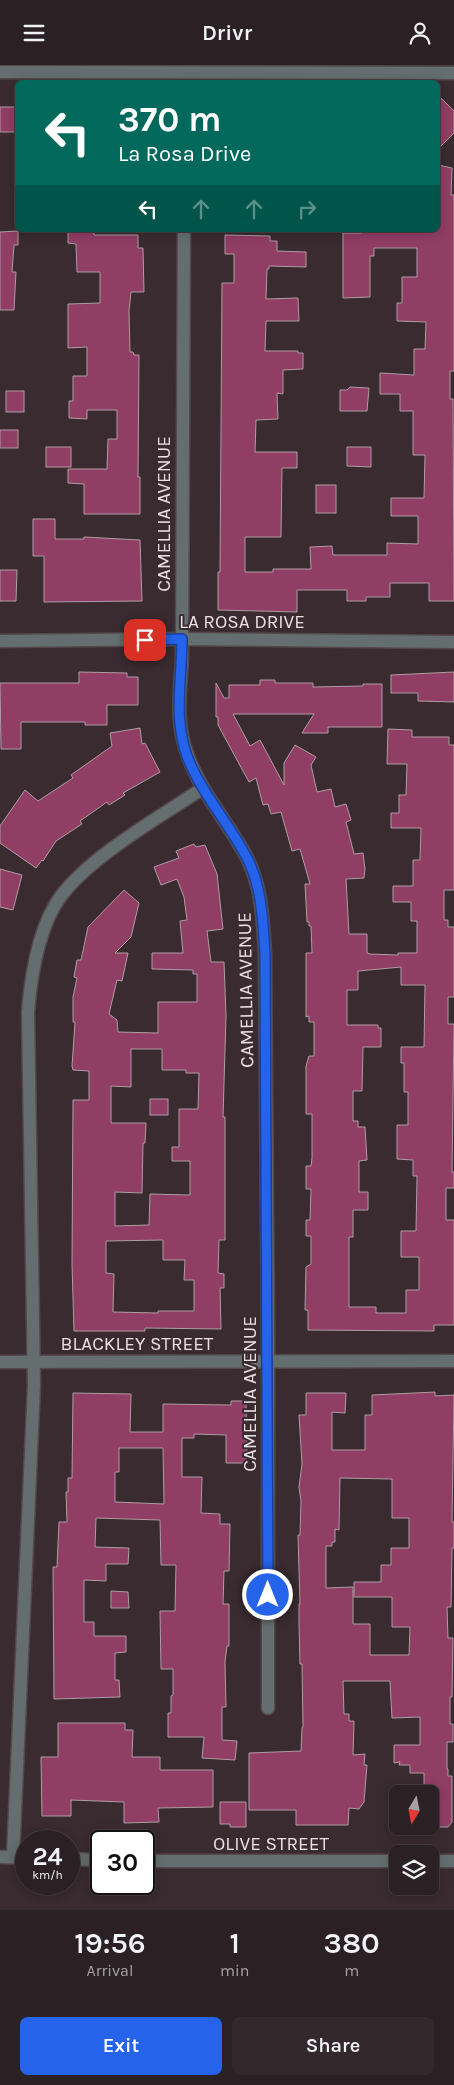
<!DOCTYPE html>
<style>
:root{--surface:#2b2024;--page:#33282c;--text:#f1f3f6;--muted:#a6a3a6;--line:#473e41;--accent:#2563eb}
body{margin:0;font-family:Karla,sans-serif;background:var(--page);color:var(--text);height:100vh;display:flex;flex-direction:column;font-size:19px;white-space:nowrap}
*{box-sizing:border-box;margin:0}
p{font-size:16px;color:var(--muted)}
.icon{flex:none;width:28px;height:28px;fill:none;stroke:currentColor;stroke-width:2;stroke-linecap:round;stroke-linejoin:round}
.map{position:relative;height:1845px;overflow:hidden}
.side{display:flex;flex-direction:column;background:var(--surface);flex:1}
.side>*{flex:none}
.guide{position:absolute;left:15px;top:15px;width:425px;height:152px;border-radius:8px;box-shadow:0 2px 12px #0003,0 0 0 1px var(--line);background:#00695c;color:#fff;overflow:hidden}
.needle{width:32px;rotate:190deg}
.controls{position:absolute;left:389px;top:1720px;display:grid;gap:10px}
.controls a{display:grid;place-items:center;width:50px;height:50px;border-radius:8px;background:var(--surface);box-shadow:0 2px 12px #0003,0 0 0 1px var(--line);font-size:25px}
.speed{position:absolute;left:15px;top:1765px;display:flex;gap:10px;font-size:25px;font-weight:700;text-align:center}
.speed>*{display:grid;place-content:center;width:65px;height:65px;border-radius:50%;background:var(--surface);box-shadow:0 2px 12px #0003,0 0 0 1px var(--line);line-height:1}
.speed small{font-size:12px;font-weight:400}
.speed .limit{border:2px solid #111;border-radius:8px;background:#fff;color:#111}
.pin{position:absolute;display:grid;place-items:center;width:42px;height:42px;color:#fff;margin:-21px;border-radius:10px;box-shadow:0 2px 8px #0006}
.me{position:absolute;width:55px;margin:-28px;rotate:0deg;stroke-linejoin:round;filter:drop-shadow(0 0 4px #0008)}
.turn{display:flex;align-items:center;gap:18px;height:105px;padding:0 20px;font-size:22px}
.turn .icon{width:65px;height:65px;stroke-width:2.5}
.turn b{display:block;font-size:35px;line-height:42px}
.lanes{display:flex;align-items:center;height:48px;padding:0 20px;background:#0003;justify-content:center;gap:25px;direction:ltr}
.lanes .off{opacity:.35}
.eta{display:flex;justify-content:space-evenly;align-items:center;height:85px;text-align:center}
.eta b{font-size:30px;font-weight:600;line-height:35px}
.action{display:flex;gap:10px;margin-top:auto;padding:10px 20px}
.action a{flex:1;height:58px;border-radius:8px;background:var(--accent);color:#fff;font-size:20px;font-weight:600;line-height:58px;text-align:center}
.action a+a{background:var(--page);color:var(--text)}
header{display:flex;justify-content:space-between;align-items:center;height:65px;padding:0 20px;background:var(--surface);font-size:22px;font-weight:600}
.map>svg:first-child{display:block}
.building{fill:#903e64;stroke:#af9da3;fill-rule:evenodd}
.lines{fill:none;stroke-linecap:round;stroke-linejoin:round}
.minor-casing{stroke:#55484d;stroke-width:15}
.tertiary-casing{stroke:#55484d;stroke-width:15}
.minor{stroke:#656e6e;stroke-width:12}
.tertiary{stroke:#656e6e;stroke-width:12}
.route-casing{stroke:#184099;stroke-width:12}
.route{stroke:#2563eb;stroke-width:9}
.labels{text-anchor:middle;stroke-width:4;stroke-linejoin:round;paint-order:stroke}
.street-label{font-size:19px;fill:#eae1e4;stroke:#392b30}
</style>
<header><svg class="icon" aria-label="menu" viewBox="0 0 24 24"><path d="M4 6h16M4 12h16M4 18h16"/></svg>Drivr<svg class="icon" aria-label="person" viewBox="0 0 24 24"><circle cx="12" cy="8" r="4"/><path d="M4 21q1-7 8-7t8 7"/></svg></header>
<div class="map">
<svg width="454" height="1845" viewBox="0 0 454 1845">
<rect width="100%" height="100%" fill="#392b30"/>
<!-- building -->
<g class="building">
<polygon points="438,30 454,46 454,68 438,84"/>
<rect x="0" y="42" width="18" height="25"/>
<polygon points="438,100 452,103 451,130 454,130 454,306 450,306 450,334 453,334 454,536 429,536 429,518 390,518 390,532 366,532 366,536 347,536 347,525 297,525 297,547 218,545 218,507 220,507 222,218 234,218 234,189 225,189 225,170 270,171 270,176 277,176 277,186 306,187 306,202 269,201 269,204 267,204 266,234 298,233 299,256 266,256 265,286 298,286 298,288 303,288 303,304 283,305 283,329 277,328 278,354 256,355 255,387 297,387 297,403 282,403 281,472 245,472 245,507 273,507 273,504 311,504 310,482 332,481 333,490 387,490 387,478 418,479 418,451 391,451 391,433 424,433 425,390 413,390 413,346 400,346 400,329 380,329 380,308 414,310 414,284 425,284 426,257 397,256 397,238 402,238 402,212 417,212 417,183 374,183 374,191 370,191 370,232 343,233 343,168 362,168 362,165 438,165"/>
<polygon points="68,165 94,165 94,170 138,170 138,183 143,183 144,227 131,227 129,246 130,287 133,287 134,290 139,290 138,412 140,412 140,449 84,449 84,419 68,418 68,404 107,404 108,374 117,374 117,345 87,345 87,354 69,353 69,336 73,336 73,311 87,311 87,282 68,283 68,239 100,238 100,207 77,207 76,179 68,178"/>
<polygon points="18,166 18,180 14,180 12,207 16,207 14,245 0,245 0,167"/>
<polygon points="350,322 369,323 367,346 340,346 340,325 347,325"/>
<rect x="6" y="326" width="18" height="21"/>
<rect x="0" y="365" width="18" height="18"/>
<rect x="46" y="382" width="25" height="20"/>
<polygon points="347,382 371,382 371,402 347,401"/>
<rect x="316" y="420" width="20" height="28"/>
<polygon points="33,454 55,454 55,474 84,474 84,472 140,475 142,536 44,537 44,491 33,491"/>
<polygon points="0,505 17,505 16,536 0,536"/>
<polygon points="79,607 127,608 127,612 138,612 138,640 107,640 107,660 85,660 85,657 21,657 21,684 1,684 0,618 79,618"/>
<polygon points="454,607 454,637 418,636 418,628 391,628 391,610"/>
<path d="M260,615h15v3h38v4l50,-1v-2h19v43h-54v6h-26l12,-19h-81l17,32 10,-6 24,45v-22l11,-18 21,12 -5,8 6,27 14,-3 4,18 11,-3 5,16 -5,2 8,32 9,-1 2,16 -1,9 -18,1 3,55h18v19l3,1 28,1v-2h19v-32h-6v-19h-18v-16h20v-26h7l1,-32h-30v-15h8v-18h7l1,-31h-20l1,-35 24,1v7h37v8h5v145h-10v30h4v7h6v70h-6v27h6l-2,148h2v16h-8v32h8v105h-20v6l-126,-1v-20h-3l1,-43 5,-3v-28h-5v-16h4l1,-31h-5v-23h5l1,-8v-44h-6v-48l3,-10h5v-34h-5v-6l-3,1v-64h6l-1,-27h-2v-4h-2l-2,-38h5l-10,-35 -8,2 -11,-39 -10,2 -3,-10 -5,1 -7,-27 -7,4 -31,-57v-8h-2v-34l8,15h5v-13h31zM401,902v18h24l-1,62h-23v16h3v29h4v33h-11v34l16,1v16h4l-1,55h-15v26h18v33h-13v23h-30v-6h-27v-70h4v-27h15v-18h-9v-31l8,-1 -2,-33h-7v-6h-5v-30h9l1,-44h18v-19h-3v-3h-31v-35h11v-19z"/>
<polygon points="140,663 142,679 145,678 160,707 123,728 125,730 109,740 107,737 80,756 82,759 56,776 43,796 42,795 36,803 0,778 0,761 25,725 38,736 73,713 71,710 112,681 110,668"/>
<path d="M194,779l2,3 9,-2 12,29 6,55 -16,2 4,31h13l2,54 -3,101h2v123h-6l-1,33 6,1v14h-4l1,41 -76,-1v3h-71l-2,-67 1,-164h16v-29l-16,-1 -1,-4 3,-44h-2v-25l4,-19 -3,-1 3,-17h4l7,-33 36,-37 15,13 -8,34 -16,16h13l-6,28 -5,-1 -8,34 8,6 1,12 40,1v-31h39v-28h-4v-4l-41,-1v-16h31l-3,-32 7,-1 -3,-23 -7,-18 -16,6 -7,-18 25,-9 -3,-7zM131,984h31v21h24v3h13l-1,36h-19v38h-7v14h18v34l-40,-1 -1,31 -34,1v-34l27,1 1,-50h2l1,-20h-35v-37l20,1zM163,1175v20h22l-1,20h10v31h-36v2l-45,-1 1,-38 -8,-1v-32z"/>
<polygon points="0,804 22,810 13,845 0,842"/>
<rect x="150" y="1034" width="18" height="16"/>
<path d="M435,1327v4l19,-1 -2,127h2v26h-2l-1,59h-4l1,31h5l-1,59h-2v27h3v18h-6v27h1v7h4v46l-4,5h-18v-40h-6v-14h-14v-8h-11l1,-3 -6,1v-18h26v-28l-28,1 -2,-37h-47l1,33h5v7h5l-1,34 12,-1 -1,11h3l-3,37 -5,7 -10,-1 -1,17h-52v-15h-47v-57l52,-2 1,-23 1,-1 -1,-63h-2l-1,-42v-18h1l-2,-69h2l1,-34 -2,-14 3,-23 -3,-49h7v-22h40l-1,20 -13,-1v38h33v-35h7v-20zM340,1413l52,1v39h17v30h-18v17h-10v17h-27v15h38v30h18l-1,28h-39v-31h-17v-37l-27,1v-42h6v-4h3v-13l4,1z"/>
<path d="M73,1328l58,1 -1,38h33v-28l68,1v-4h15l1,62h-21v-28l-32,-1v4h-12v39h20l-1,36 19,1v10h10l-1,47h-5l-1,33h6v42h-2l-2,16 1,45h-4v33l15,1 -2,19 -33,-2 2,-21h-36v-24h3v-17l2,-1v-26h-12l-1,-58h15l1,-46h-15l-1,-45 -64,-2 -1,29 34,1 -1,16h-22v17l-22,-1v42h10v14h32v16l-11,1v27h4l1,17 -66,2 -1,-132h4l2,-45h8l-1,-30h2v-14h4zM119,1383h44l1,56 -49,-2v-30h4z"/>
<polygon points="111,1526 128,1527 129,1543 111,1543"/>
<polygon points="58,1658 125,1658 125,1665 133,1665 132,1692 160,1692 160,1705 213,1705 213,1742 158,1743 159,1757 124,1758 124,1737 71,1735 71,1751 42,1751 41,1692 58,1692"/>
<polygon points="220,1737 246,1737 246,1762 230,1762 230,1759 220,1759"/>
</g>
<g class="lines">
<!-- minor casing -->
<g class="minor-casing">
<g id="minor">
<polyline points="0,7 454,8"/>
<path d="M184,165l-2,429c-2,33 -7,65 6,97 13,37 41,67 59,102 15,29 16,64 18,96l3,382v372"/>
<polyline points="0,1297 454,1296"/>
<path d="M13,1792l21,-472 -6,-373c3,-37 10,-85 33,-116 31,-41 99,-79 142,-108"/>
</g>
</g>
<!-- tertiary casing -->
<g class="tertiary-casing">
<g id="tertiary">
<polyline points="0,576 182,574 454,577"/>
<polyline points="0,1792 26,1793"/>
<polyline points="69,1794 101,1795"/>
<polyline points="144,1796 398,1796"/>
<polyline points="430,1796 454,1796"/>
</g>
</g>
<!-- minor -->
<use href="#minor" class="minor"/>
<!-- tertiary -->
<use href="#tertiary" class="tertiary"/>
</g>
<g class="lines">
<!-- route casing -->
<g class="route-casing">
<path id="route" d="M145,575l37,-1c0,40 -9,78 5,117 14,37 42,67 60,102 15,28 16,65 18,96l3,641"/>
</g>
<!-- route -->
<use href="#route" class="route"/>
</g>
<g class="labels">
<!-- street labels -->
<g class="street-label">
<text transform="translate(163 449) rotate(-90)" y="7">CAMELLIA AVENUE</text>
<text x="242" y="563">LA ROSA DRIVE</text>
<text transform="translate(245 925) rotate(-91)" y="7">CAMELLIA AVENUE</text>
<text x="137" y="1285">BLACKLEY STREET</text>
<text transform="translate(249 1329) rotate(-90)" y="7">CAMELLIA AVENUE</text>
<text x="271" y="1785">OLIVE STREET</text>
</g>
</g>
</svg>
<div class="controls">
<a><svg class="needle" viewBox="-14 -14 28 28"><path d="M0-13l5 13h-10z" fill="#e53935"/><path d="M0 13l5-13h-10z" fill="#a6a3a6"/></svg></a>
<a><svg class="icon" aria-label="layers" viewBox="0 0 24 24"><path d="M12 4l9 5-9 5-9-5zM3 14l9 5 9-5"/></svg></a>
</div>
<div class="speed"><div>24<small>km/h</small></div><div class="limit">30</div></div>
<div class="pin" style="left:145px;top:575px;background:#d93025"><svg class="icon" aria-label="arrive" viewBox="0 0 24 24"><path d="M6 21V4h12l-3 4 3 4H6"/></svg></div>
<svg class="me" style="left:268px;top:1530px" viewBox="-20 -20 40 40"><circle r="17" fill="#2563eb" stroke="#fff" stroke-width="3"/><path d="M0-11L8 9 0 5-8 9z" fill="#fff"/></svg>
<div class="guide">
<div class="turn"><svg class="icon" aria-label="left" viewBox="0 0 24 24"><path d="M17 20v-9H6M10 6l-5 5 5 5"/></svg><div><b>370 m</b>La Rosa Drive</div></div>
<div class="lanes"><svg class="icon" aria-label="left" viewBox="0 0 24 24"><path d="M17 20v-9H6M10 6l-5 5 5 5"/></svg><svg class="icon off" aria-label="ahead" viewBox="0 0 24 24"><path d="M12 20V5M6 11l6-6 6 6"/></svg><svg class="icon off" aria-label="ahead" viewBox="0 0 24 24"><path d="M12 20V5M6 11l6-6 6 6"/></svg><svg class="icon off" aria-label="right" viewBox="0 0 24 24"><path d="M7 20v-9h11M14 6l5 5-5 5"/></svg></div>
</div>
</div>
<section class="side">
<div class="eta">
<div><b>19:56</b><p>Arrival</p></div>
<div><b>1</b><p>min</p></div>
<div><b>380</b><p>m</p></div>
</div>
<div class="action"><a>Exit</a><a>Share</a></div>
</section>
